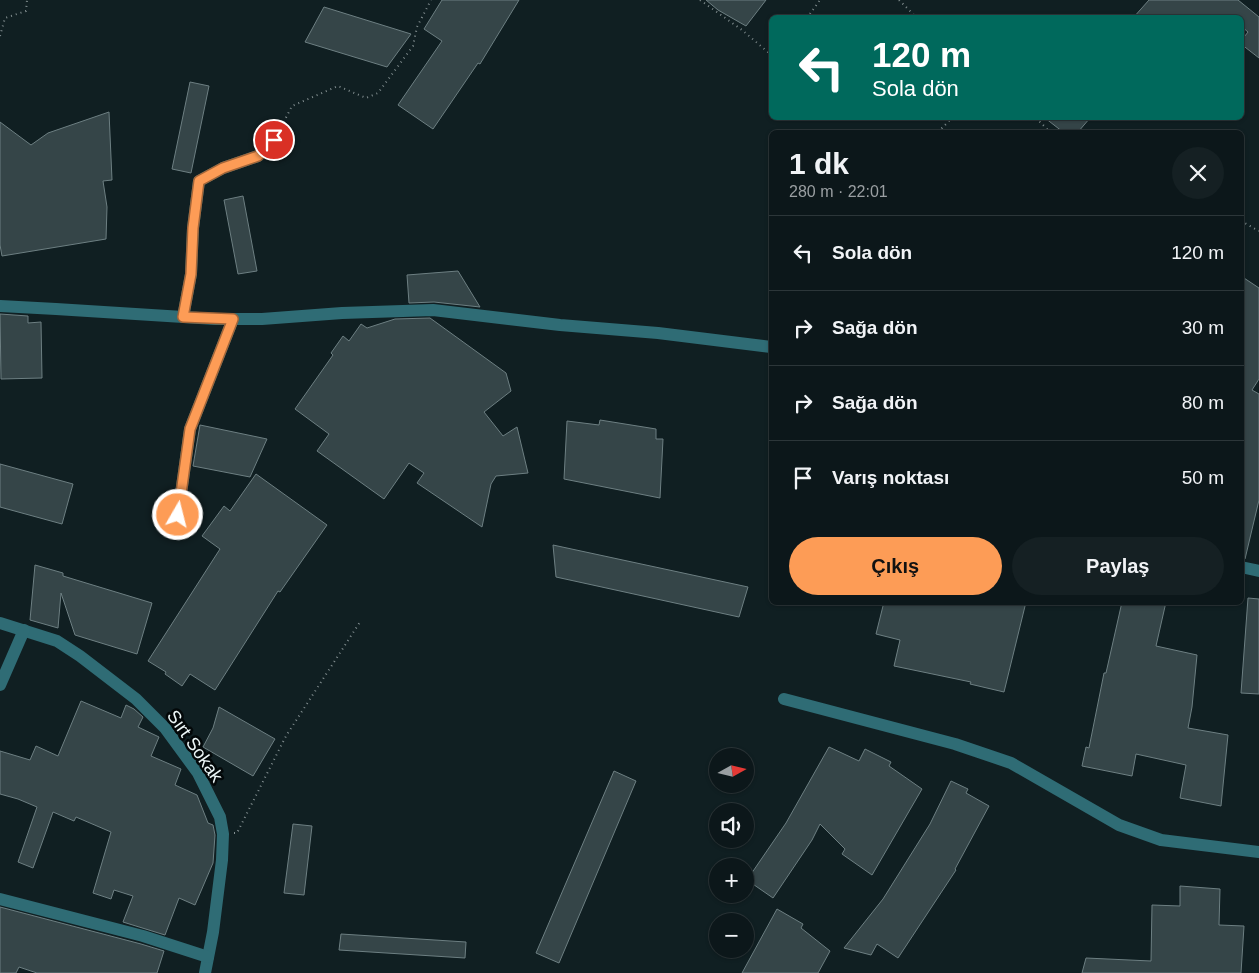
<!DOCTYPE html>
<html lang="tr">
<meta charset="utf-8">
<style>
:root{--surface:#0c171a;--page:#152023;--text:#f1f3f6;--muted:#9a9fa2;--line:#2c3639;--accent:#fd9c56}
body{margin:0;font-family:Arial,sans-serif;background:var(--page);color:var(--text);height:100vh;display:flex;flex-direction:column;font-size:19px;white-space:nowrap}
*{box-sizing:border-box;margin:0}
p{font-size:16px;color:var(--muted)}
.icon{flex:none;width:28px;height:28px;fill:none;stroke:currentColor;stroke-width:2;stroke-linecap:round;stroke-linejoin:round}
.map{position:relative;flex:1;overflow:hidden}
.details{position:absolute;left:769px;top:130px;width:475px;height:475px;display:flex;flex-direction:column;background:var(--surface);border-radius:8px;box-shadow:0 1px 4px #0004,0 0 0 1px var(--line)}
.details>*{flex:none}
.guide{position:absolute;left:769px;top:15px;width:475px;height:105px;border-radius:8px;box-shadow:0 1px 4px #0004,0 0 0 1px var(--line);background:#00695c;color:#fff;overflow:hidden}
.needle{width:32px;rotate:82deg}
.buttons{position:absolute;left:709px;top:748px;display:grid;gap:10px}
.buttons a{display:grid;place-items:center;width:45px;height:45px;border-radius:50%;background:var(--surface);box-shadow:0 1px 4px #0004,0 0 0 1px var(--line);font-size:25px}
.pin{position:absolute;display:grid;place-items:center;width:42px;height:42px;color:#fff;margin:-21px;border:2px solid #fff;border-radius:50%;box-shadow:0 1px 5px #0007}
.me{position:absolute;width:55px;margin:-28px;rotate:8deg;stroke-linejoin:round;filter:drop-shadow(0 0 4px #0008)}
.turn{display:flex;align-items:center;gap:18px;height:105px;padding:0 20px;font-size:22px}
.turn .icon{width:65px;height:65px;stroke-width:2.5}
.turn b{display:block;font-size:35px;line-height:42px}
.round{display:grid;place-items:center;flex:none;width:52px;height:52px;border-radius:26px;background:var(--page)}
.headline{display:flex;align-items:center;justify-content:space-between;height:85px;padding:0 20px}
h1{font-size:30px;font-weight:700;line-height:38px}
.primary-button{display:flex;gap:10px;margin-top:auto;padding:10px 20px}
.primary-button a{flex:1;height:58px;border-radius:30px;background:var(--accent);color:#111;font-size:20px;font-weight:700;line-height:58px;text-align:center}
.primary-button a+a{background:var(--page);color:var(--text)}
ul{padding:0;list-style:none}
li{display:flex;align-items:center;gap:15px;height:75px;padding:0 20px;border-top:1px solid var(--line)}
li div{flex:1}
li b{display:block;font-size:19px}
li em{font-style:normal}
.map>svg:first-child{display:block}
.building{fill:#354548;stroke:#6d7f82}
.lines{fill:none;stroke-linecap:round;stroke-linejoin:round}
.path{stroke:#828e90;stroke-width:2;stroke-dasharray:1 4;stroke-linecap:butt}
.minor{stroke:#2f6c75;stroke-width:12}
.route-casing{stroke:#a46538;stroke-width:12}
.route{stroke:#fd9c56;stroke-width:9}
.labels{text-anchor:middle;stroke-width:5;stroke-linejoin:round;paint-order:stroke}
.street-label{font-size:18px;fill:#edf7f8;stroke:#030809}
</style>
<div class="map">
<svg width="1259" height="973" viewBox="0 0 1259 973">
<rect width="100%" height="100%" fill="#101f22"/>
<!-- building -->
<g class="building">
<polygon points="442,0 519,0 480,64 478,63 433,129 398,105 442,41 424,29"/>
<polygon points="706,0 766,0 746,26 718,10"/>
<polygon points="1149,0 1238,0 1259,17 1259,58 1241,44 1241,41 1248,32 1241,26 1241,18 1133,18"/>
<polygon points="324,7 411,34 387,67 305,42"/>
<polygon points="190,82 209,86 191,173 172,169"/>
<polygon points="109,112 112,180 103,181 107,207 106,239 2,256 0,245 0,122 31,145 48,133"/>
<polygon points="1045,118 1090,118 1078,132 1063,132"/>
<polygon points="243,196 257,271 238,274 224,200"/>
<polygon points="458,271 480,307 434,302 409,303 407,275"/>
<polygon points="1241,276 1259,288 1259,379 1252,390 1259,394 1259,500 1245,559 1241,559"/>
<polygon points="0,314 28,316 28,323 41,322 42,378 1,379"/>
<polygon points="430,318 506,373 511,391 484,412 503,436 517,427 528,473 496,476 491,484 482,527 417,483 424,473 409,463 384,499 317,451 329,434 295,409 333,355 331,353 343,336 349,341 361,324 367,328 395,319"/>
<polygon points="600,420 656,429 656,439 663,439 660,498 564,479 567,421 599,425"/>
<polygon points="200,425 267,439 250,477 193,466"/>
<polygon points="0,464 73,484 62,524 0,507"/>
<polygon points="256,474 327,525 280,592 278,591 215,690 190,674 182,686 165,674 166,672 148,661 220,549 202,536 224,506 230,511"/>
<polygon points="553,545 748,587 739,617 556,577"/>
<polygon points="35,565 63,573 63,576 152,603 137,654 75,635 61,593 58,628 30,620"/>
<polygon points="1248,598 1259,599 1259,694 1241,693"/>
<polygon points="884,602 1026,602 1004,692 970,684 971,682 894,666 900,640 876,634"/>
<polygon points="1122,602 1166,602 1156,646 1197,655 1192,707 1188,728 1228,735 1221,806 1180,798 1186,765 1136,754 1132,776 1082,766 1086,747 1089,748 1104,673 1106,673"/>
<polygon points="81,701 121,718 126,705 134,709 143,717 138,727 159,737 151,756 181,769 175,785 197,795 208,823 213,825 215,835 213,863 195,905 179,898 165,935 123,922 133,896 114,890 111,899 93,893 111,832 76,817 74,821 53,812 33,868 18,862 37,807 18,799 0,794 0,751 30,760 36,746 58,756"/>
<polygon points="219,707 275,739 253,776 203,747 213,728"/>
<polygon points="829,747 859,761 865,749 891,762 889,766 922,789 872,875 842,854 845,849 820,824 812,840 773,898 747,880 786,823"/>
<polygon points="614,771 636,781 559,963 536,953"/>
<polygon points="951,781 968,789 966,793 989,806 955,869 956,870 898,958 877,944 871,955 844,948 883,899 930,824"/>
<polygon points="293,824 312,826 304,895 284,893"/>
<polygon points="1180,886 1220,889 1219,925 1244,926 1241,973 1082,973 1086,958 1151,961 1152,905 1180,906"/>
<polygon points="0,907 141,944 164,951 157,973 37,973 19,967 16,973 0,973"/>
<polygon points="777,909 803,924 801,928 830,951 818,973 742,973"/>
<polygon points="341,934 466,942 465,958 339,950"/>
</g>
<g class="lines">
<!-- path -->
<g class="path">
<polyline points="700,0 742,30 769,53 771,54"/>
<polyline points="899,0 917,18"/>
<polyline points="807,18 820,0"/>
<polyline points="0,36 5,18 26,11 27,0"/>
<polyline points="1036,118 1050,132"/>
<polyline points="279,131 292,106 338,86 366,98 378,93 413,46 417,27 431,0"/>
<polyline points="938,132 952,118"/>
<polyline points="1241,221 1259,231"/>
<polyline points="234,833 237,833 286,736 360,622"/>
</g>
<!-- minor -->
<g class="minor">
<polyline points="0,306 56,309 215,319 262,319 342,313 433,310 560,325 658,333 771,347"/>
<polyline points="183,317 191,274 193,228 199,181 223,168 258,156 274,140"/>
<polyline points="178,515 190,429 233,319"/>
<polyline points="1241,567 1259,571"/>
<polyline points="0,623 57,641 80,656 136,699 165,728 198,773 220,817 223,834 222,860 213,932 205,973"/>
<polyline points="0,685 24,630"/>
<polyline points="784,699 955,744 1011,763 1119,825 1161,840 1259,852"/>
<polyline points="0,899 143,936 208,957"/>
</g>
</g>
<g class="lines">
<!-- route casing -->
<g class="route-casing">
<polyline id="route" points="178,515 190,429 233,319 183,317 191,274 193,228 199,181 223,168 258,156 274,140"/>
</g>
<!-- route -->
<use href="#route" class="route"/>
</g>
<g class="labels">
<!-- street labels -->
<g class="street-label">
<text transform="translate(195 746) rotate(55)" y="6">Sırt Sokak</text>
</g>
</g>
</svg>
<div class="buttons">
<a><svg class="needle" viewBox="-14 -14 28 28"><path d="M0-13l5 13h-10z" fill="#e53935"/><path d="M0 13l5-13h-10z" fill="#9a9fa2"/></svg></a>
<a><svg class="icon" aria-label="sound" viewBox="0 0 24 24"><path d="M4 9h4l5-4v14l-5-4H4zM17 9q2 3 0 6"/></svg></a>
<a>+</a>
<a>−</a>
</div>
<div class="pin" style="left:274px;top:140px;background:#d93025"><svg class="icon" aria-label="arrive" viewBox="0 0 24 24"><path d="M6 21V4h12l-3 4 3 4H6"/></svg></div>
<svg class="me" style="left:178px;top:515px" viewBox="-20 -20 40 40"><circle r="17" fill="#fd9c56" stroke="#fff" stroke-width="3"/><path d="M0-11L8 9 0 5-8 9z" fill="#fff"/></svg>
<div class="guide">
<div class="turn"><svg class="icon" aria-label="left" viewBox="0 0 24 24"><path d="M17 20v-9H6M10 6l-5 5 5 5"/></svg><div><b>120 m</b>Sola dön</div></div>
</div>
<section class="details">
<div class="headline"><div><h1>1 dk</h1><p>280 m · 22:01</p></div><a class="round"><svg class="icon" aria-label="close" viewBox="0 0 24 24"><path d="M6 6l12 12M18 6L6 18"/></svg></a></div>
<ul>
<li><svg class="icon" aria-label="left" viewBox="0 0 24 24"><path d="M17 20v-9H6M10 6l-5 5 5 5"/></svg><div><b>Sola dön</b></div><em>120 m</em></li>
<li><svg class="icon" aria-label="right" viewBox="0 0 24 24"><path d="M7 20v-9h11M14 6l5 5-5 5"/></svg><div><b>Sağa dön</b></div><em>30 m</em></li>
<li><svg class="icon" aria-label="right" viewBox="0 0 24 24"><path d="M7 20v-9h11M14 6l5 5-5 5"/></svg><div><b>Sağa dön</b></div><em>80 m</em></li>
<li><svg class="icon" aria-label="arrive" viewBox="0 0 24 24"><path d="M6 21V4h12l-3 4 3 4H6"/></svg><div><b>Varış noktası</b></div><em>50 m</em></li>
</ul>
<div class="primary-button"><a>Çıkış</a><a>Paylaş</a></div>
</section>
</div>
